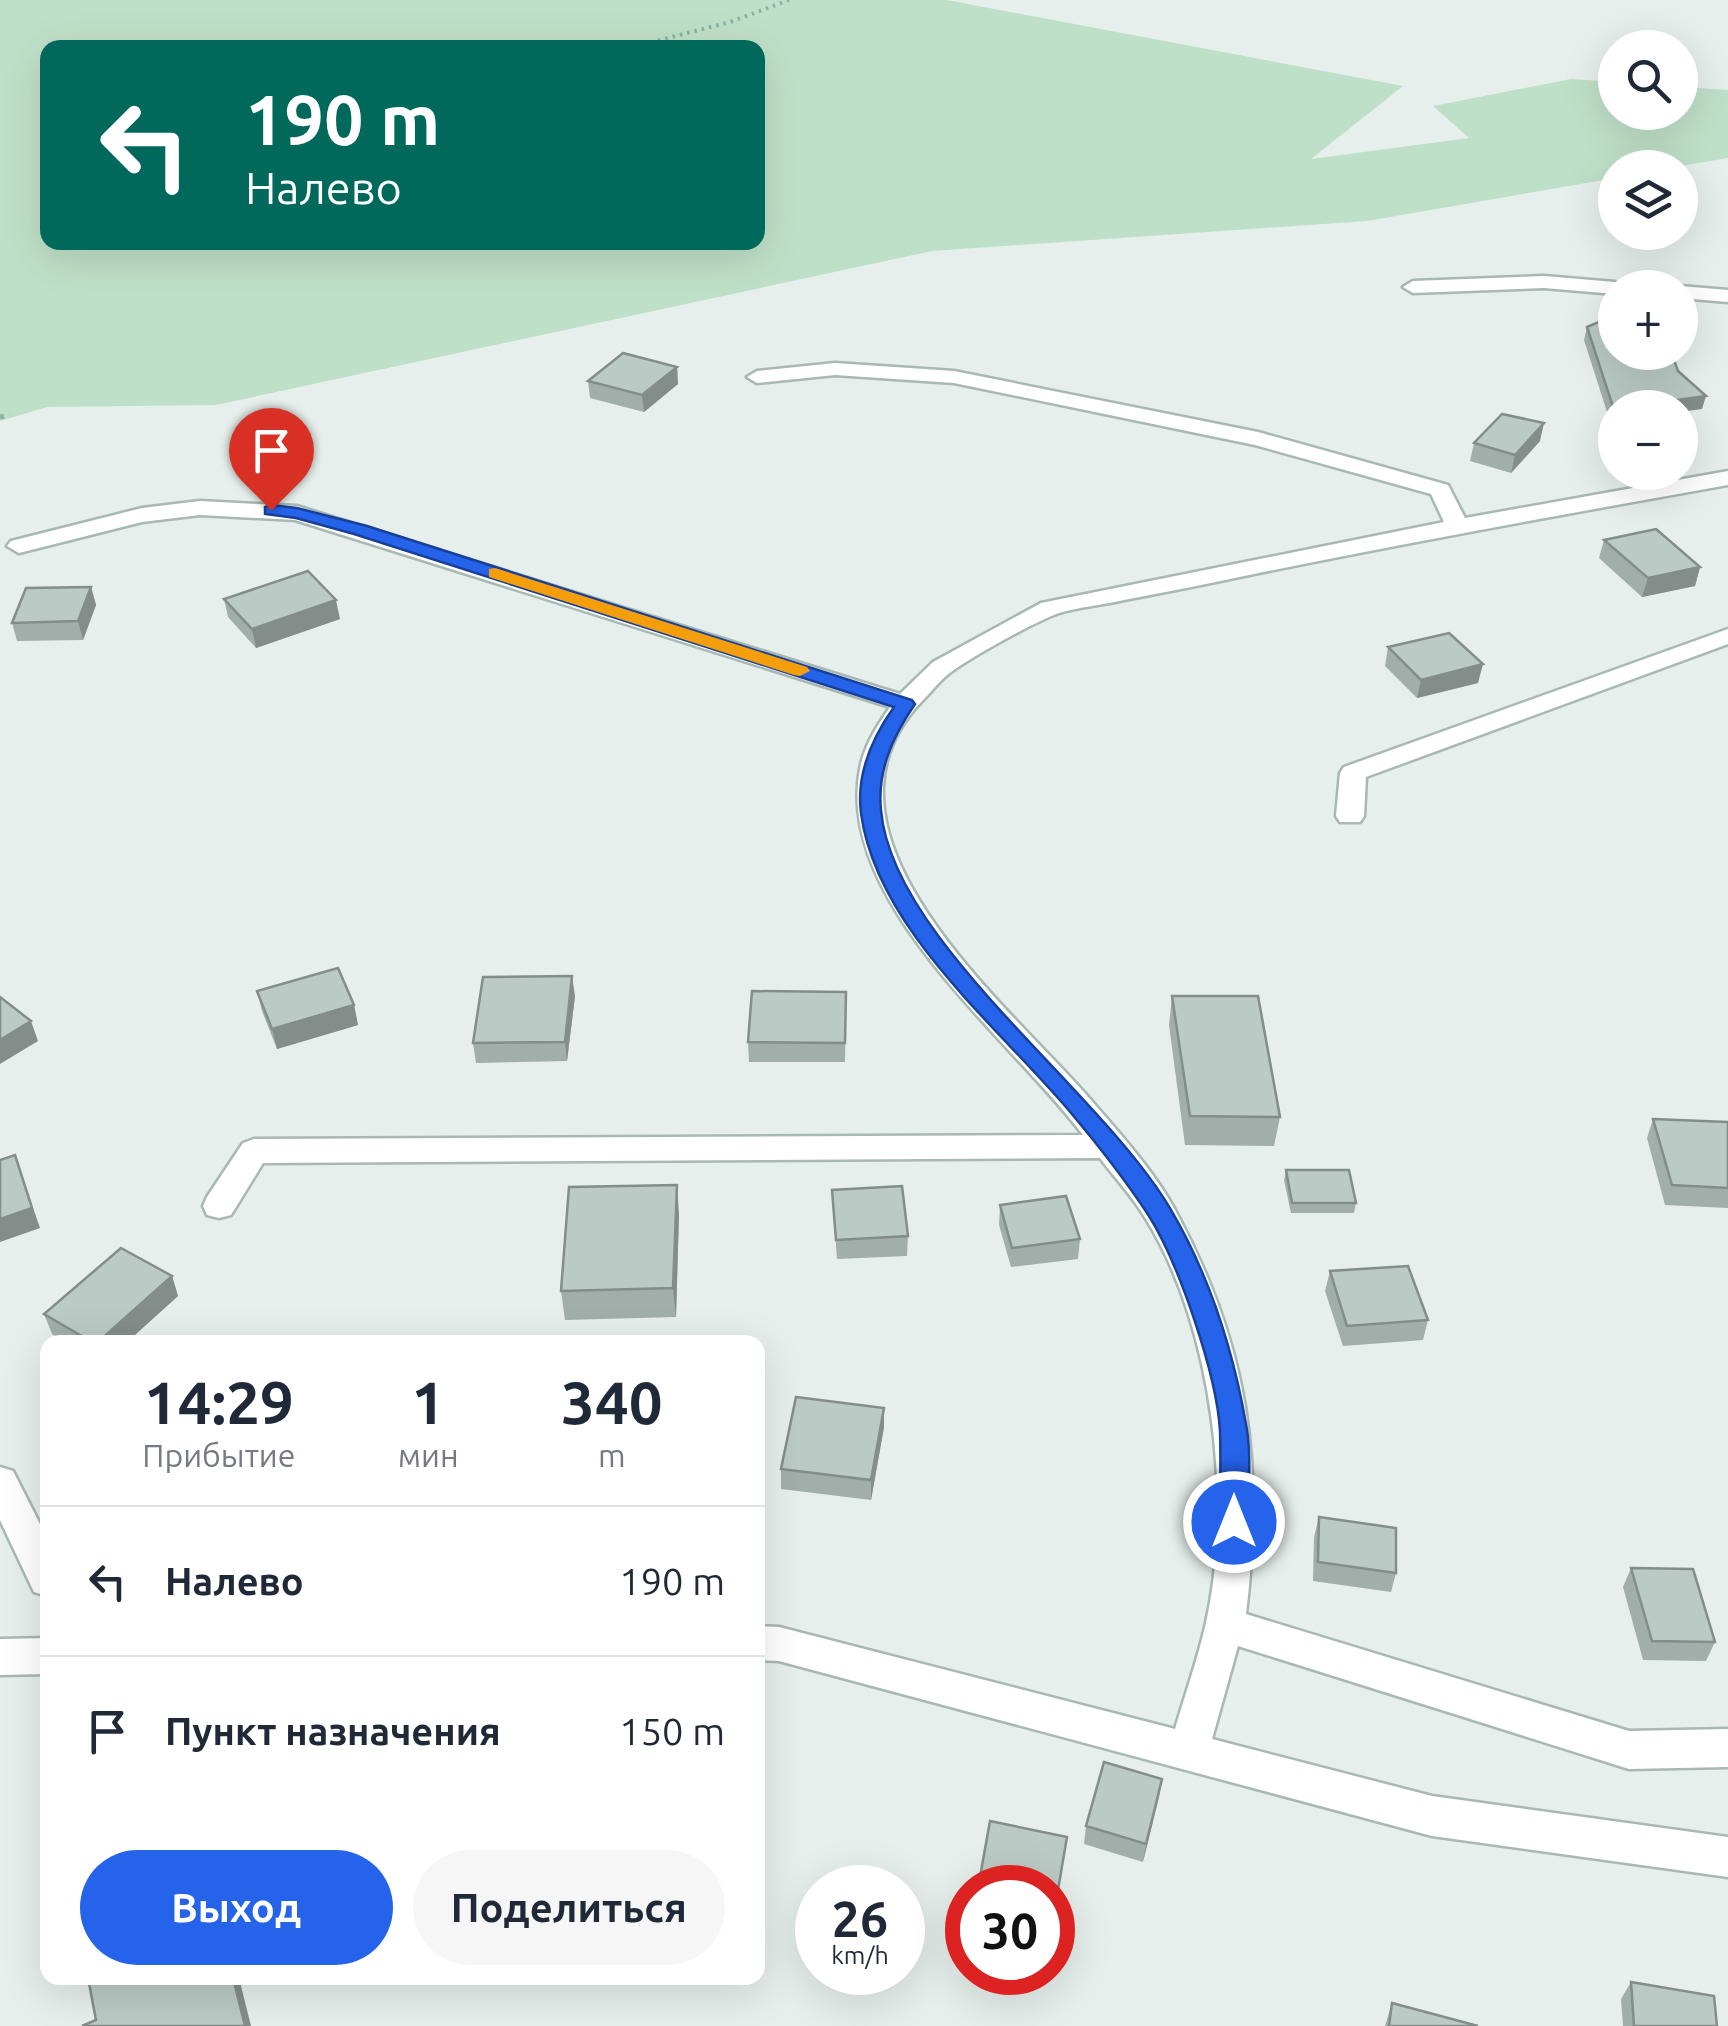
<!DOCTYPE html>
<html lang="ru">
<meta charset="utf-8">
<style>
:root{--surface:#fff;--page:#f6f6f7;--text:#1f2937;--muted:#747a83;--line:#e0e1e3;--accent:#2563eb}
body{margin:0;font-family:Ubuntu,sans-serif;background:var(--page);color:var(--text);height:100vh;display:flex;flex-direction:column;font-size:38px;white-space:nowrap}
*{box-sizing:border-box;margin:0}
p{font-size:32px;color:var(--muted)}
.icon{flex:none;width:55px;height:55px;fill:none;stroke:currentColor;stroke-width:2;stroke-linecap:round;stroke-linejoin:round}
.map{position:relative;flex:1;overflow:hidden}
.details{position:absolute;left:40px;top:1335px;width:725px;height:650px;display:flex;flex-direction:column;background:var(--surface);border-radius:20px;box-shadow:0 10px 40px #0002}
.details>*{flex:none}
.hud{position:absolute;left:40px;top:40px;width:725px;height:210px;border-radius:20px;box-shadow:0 10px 40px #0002;background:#00695c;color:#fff;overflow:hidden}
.controls{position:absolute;left:1598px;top:30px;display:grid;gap:20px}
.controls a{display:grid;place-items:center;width:100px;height:100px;border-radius:50%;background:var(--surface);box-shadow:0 10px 40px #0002;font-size:50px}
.speed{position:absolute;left:795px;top:1865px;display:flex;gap:20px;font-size:50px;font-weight:700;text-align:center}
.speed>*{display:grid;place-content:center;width:130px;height:130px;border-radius:50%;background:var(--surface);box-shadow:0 10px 40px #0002;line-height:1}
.speed small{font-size:25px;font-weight:400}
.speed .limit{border:15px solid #d22;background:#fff;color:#111}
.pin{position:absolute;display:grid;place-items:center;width:85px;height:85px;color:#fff;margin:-102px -42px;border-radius:50% 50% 50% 0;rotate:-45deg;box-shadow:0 0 10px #0007}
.pin .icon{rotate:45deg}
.me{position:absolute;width:110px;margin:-55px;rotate:0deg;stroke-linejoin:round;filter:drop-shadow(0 0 8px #0008)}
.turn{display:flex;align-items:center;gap:35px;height:210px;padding:0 40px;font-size:45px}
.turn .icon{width:130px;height:130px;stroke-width:2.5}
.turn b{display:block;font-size:70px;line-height:85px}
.eta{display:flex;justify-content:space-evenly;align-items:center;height:170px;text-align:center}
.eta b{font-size:60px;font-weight:700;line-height:70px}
.cta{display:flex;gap:20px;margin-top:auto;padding:20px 40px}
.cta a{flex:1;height:115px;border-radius:60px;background:var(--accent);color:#fff;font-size:40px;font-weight:700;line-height:115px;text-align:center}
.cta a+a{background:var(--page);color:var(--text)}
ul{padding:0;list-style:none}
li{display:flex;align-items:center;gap:30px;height:150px;padding:0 40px;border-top:2px solid var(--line)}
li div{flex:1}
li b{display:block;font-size:38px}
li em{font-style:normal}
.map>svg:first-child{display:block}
.green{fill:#bfe0c8;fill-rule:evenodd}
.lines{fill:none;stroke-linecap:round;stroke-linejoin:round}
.minor-casing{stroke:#a8b8b2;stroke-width:5}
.path-far1{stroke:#86b3a5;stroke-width:4;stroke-dasharray:2.5 5;stroke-linecap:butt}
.path{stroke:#86b3a5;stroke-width:5;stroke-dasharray:4 6;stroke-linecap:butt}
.minor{fill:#fff;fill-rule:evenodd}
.wall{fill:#a1aea9}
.shaded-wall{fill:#838d89}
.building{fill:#bbcac4;stroke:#838d89;stroke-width:2.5}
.route{fill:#2563eb;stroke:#184099;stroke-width:2.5}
.slow{fill:#f59e0b}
</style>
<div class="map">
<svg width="1728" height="2026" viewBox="0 0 1728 2026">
<rect width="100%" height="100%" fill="#e6efeb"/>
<!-- green -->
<path class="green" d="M0,0h947l456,86 -92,73 158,-21 -36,-32 138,-27 44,3v30h65v-25l48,3v68l-53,9 -60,1v10l-248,43 -435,30 -716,154 -169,2 -47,14zM48,48h710v194h-710z"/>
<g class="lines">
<!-- minor casing -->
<g class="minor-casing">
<g id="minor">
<polygon points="1544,276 1615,282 1624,288 1615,288 1615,294 1544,288 1413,293 1403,287 1413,281"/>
<polygon points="1680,286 1728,290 1728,302 1680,298 1680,288 1674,288"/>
<path d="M835,363l119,8 304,61 190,53 17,33 263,-47v14c-158,28 -316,57 -474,89 -43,9 -87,18 -130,26 -21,5 -45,7 -65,13 -25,9 -86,43 -108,59 -10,7 -18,18 -27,27 -131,132 86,307 166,400 28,32 67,76 86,113 73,135 88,252 70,402l383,117 99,-2v38l-99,2 -391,-123 -26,93 220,57 296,41v40l-296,-41 -653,-175 -21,-1v-34l21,1 396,102c10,-34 22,-68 30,-102 29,-123 8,-300 -59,-408 -13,-22 -31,-41 -46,-61l-837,5 -32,52 -12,3 -12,-3 -4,-9 4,-9 36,-54 11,-4 829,-4c-72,-96 -249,-233 -223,-366 4,-23 17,-43 30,-62l-595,-187 -95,-5 -58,7 -123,31 -12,-7 4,-5 131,-33 58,-7 97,5 603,188 33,-32 108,-59 403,-81 -13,-28 -176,-49 -301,-62 -119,-8 -78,8 -10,-6 10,-6z"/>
<polygon points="1728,629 1728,644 1366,777 1364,816 1360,822 1340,822 1336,816 1340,773 1344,767"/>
<polygon points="0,1467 13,1471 48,1540 48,1596 34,1592 0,1520"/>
<polygon points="48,1638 48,1674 0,1675 0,1639"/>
</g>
</g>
<!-- path-far1 -->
<polyline class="path-far1" points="629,48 730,22 789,0"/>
<!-- path -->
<polyline class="path" points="0,417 10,415"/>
<!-- minor -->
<use href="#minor" class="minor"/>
</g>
<!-- wall -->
<g class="wall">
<polygon points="1587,327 1608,333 1678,371 1702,409 1615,408 1615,437 1584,340"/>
<polygon points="677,367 678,384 644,412 590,398 588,381"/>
<polygon points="1540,441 1511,473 1470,461 1474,443"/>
<polygon points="1604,540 1700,567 1695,586 1642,597 1599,558"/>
<polygon points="91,587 96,605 83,640 17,641 12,623"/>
<polygon points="224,599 340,619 256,648 228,617"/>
<polygon points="1388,647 1478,683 1417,698 1385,666"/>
<polygon points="257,991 354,1005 358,1025 277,1049 262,1011"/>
<polygon points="846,992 845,1062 749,1062 748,1042"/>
<polygon points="575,996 567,1061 476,1063 473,1043"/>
<polygon points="1172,996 1280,1117 1274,1146 1185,1145 1169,1025"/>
<polygon points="1653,1119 1728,1122 1728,1208 1665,1205 1647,1138"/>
<polygon points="1286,1170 1356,1203 1354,1213 1291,1213 1284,1180"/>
<polygon points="832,1190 908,1236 907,1256 837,1259"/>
<polygon points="1000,1205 1080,1239 1078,1259 1011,1267 999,1225"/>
<polygon points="679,1214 676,1317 565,1320 561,1291"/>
<polygon points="1330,1271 1428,1320 1423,1340 1343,1346 1325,1291"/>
<polygon points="172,1276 178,1296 127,1342 66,1342 52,1334 44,1314"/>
<polygon points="884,1408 884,1427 871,1500 781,1489 781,1469"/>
<polygon points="1319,1517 1396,1573 1391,1592 1313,1581 1314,1537"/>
<polygon points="1631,1568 1715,1642 1706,1661 1643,1660 1623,1587"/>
<polygon points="1162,1779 1143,1862 1084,1844 1086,1826"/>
<polygon points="1631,1982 1717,2026 1623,2026 1621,1999"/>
<polygon points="1392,2003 1478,2026 1385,2026"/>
</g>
<!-- shaded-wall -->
<g class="shaded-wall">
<polygon points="677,367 678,384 644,412 642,395"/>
<polygon points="1706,396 1702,409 1680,412 1680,408 1648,408 1649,404"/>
<polygon points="1544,423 1540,441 1511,473 1515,455"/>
<polygon points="1700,567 1695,586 1642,597 1648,578"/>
<polygon points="91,587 96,605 83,640 78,621"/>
<polygon points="336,600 340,619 256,648 252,629"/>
<polygon points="1483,664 1478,683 1417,698 1421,680"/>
<polygon points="572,976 575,996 567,1061 565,1042"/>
<polygon points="354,1005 358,1025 277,1049 272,1029"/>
<polygon points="31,1021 38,1041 0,1064 0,1040"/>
<polygon points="15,1155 40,1228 0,1242 0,1219"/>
<polygon points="677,1185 679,1214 676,1317 673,1288"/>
<polygon points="172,1276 178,1296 127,1342 98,1342"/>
<polygon points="884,1408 884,1427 871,1500 871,1480"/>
<polygon points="1162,1779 1159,1797 1143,1862 1146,1844"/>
<polygon points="233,1978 239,1978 251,2026 245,2026"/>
</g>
<!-- building -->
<g class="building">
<polygon points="1601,321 1608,333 1615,334 1615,352 1671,352 1678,371 1706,396 1649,404 1652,408 1615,408 1615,413 1587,327"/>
<polygon points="623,353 677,367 642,395 588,381"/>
<polygon points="1502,414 1544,423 1515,455 1474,443"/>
<polygon points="1656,529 1700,567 1648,578 1604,540"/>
<polygon points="308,571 336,600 252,629 224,599"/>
<polygon points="91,587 78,621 12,623 26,588"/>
<polygon points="1449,633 1483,664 1421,680 1388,647"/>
<polygon points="338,968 354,1005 272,1029 257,991"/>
<polygon points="572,976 565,1042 473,1043 483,977"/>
<polygon points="752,991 846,992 845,1043 748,1042"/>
<polygon points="1172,996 1258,996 1280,1117 1190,1116"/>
<polygon points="0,997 31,1021 0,1040"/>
<polygon points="1653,1119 1728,1122 1728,1188 1672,1185"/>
<polygon points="15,1155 32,1208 0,1219 0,1160"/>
<polygon points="1286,1170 1349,1170 1356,1203 1292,1203"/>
<polygon points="677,1185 673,1288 561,1291 569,1187"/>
<polygon points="902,1186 908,1236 836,1240 832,1190"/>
<polygon points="1066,1196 1080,1239 1012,1248 1000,1205"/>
<polygon points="121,1248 172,1276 98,1342 92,1342 44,1314"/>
<polygon points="1408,1266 1428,1320 1347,1326 1330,1271"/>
<polygon points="796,1397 884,1408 871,1480 781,1469"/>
<polygon points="1319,1517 1396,1528 1396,1573 1318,1562"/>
<polygon points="1631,1568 1693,1569 1715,1642 1652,1641"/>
<polygon points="1104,1762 1162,1779 1146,1844 1086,1826"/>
<polygon points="990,1821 1067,1837 1052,1925 1052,1888 978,1888"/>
<polygon points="88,1978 233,1978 245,2026 82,2026 96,2020"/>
<polygon points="1631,1982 1714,1996 1717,2026 1634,2026"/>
<polygon points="1392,2003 1478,2026 1389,2026"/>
</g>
<!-- route -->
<path class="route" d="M271,505l26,3 70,18 545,174 3,4c-22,32 -38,66 -34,106 11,132 221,281 290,400 38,65 62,140 75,214 6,31 2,66 2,98l-4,9 -10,3 -10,-3 -4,-9c0,-30 1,-61 0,-91 -3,-56 -41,-167 -71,-215 -23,-35 -51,-71 -78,-103 -71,-85 -195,-184 -210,-300 -5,-39 11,-75 33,-106l-540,-173 -58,-16 -31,-4v-7z"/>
<!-- slow -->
<polygon class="slow" points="495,568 807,667 810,671 800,676 794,675 489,577 489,569"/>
</svg>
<div class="controls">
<a><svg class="icon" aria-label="search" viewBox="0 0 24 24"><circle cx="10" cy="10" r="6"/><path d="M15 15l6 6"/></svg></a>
<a><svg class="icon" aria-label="layers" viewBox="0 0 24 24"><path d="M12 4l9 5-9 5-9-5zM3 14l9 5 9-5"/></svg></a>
<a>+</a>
<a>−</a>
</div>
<div class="speed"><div>26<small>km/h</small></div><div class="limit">30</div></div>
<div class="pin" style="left:271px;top:510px;background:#d93025"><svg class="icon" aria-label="arrive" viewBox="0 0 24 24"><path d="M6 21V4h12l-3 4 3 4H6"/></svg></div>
<svg class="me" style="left:1234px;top:1522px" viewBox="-20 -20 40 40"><circle r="17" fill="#2563eb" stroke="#fff" stroke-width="3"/><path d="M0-11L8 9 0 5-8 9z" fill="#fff"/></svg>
<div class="hud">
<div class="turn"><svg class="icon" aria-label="left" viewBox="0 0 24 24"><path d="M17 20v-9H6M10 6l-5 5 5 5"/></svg><div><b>190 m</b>Налево</div></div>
</div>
<section class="details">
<div class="eta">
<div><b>14:29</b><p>Прибытие</p></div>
<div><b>1</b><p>мин</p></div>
<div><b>340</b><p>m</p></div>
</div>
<ul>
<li><svg class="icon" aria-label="left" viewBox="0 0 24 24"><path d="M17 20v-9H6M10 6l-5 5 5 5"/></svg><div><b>Налево</b></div><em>190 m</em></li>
<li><svg class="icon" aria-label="arrive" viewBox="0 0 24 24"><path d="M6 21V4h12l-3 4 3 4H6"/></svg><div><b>Пункт назначения</b></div><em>150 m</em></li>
</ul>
<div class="cta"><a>Выход</a><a>Поделиться</a></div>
</section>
</div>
